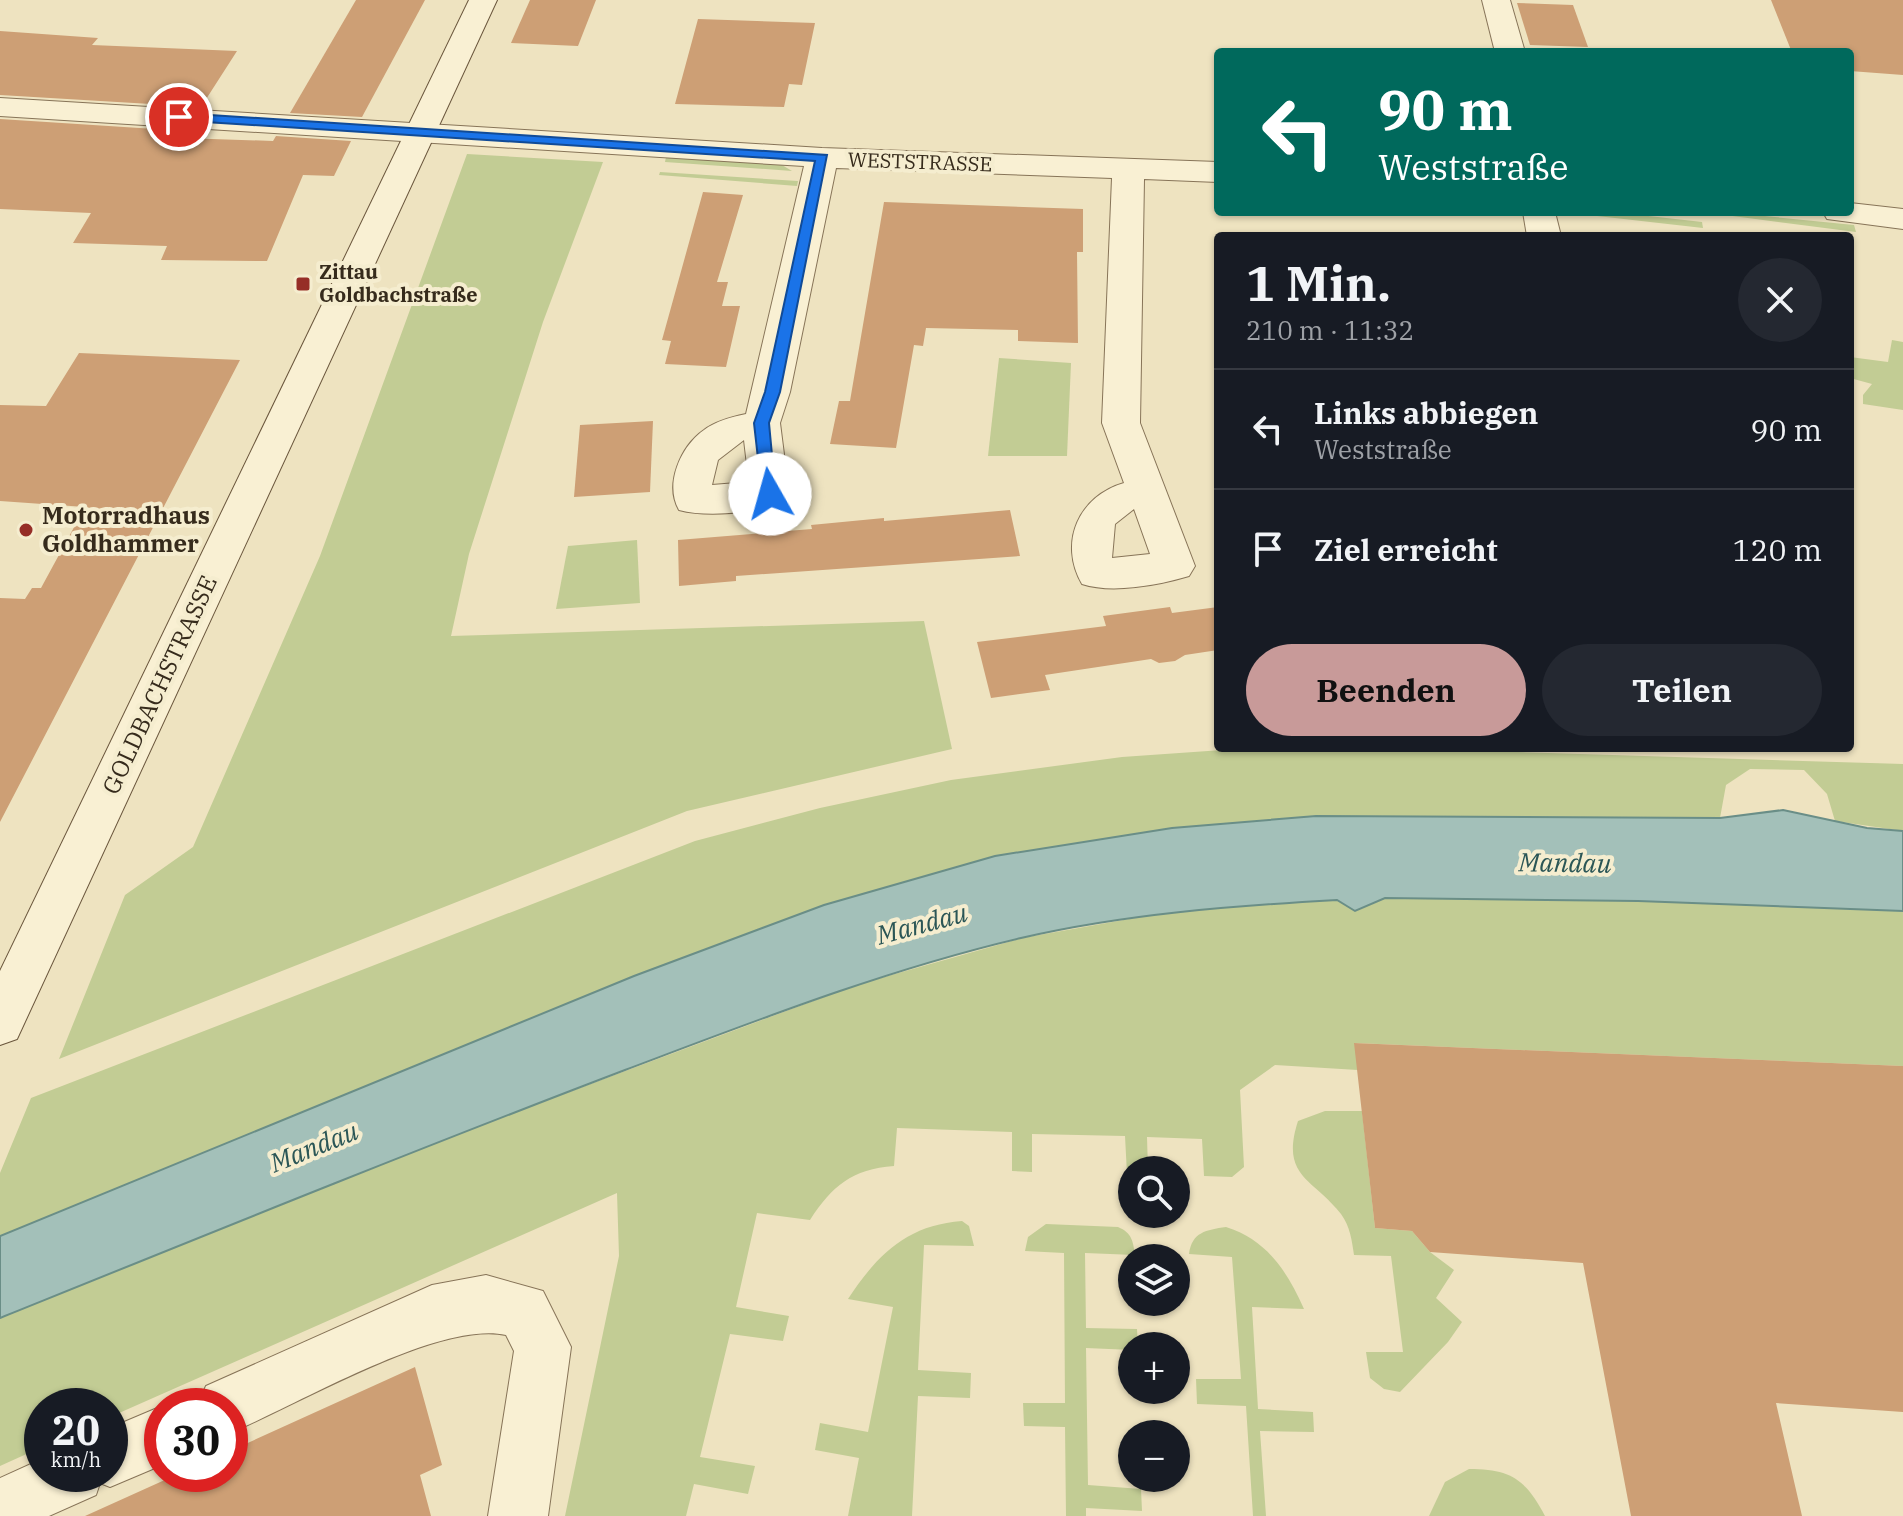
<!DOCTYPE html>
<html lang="de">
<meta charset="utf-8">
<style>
:root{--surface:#171b24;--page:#242831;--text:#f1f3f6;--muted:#9ea1a6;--line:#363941;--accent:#c89a99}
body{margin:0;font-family:"IBM Plex Serif",serif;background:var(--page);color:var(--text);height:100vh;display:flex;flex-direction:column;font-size:30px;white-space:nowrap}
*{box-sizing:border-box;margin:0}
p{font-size:26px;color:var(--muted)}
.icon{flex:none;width:44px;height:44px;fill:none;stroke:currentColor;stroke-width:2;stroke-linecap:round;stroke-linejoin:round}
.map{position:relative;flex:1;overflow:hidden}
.sheet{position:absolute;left:1214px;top:232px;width:640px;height:520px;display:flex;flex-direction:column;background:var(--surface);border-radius:8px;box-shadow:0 2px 6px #0004}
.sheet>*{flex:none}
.top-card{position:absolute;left:1214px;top:48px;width:640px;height:168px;border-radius:8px;box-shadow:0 2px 6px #0004;background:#00695c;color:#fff;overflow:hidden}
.tools{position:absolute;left:1118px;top:1156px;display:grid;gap:16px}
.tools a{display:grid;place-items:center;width:72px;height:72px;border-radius:50%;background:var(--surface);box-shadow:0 2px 6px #0004;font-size:40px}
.speed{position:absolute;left:24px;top:1388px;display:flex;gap:16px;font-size:40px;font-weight:700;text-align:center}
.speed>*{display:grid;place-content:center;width:104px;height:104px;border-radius:50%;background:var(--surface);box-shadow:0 2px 6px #0004;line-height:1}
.speed small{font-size:20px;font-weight:400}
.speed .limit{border:12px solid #d22;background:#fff;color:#111}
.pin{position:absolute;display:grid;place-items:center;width:68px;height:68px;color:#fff;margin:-34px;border:4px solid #fff;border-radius:50%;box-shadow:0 2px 8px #0007}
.me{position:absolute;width:88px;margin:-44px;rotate:353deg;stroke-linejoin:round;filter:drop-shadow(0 0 6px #0008)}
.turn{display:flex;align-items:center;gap:28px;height:168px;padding:0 32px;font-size:36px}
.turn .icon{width:104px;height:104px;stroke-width:2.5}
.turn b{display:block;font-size:56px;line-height:68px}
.round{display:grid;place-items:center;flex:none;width:84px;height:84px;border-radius:42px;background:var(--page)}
.headline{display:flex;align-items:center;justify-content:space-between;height:136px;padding:0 32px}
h1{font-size:48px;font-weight:700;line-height:60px}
.button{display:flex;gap:16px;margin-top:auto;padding:16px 32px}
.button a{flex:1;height:92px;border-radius:48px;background:var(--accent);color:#111;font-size:32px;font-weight:700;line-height:92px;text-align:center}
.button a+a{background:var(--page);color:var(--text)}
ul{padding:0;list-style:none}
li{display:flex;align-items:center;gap:24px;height:120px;padding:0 32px;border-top:2px solid var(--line)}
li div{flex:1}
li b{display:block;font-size:30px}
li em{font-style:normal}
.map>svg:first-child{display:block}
.green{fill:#c2cc94}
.water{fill:#a3c0b9;stroke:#6a8e87;stroke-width:2}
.building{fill:#cd9f75}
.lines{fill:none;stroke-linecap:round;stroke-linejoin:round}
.minor-casing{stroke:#877458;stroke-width:2}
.secondary-casing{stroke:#69553b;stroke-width:2}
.minor{fill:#f9f0d3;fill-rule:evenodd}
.secondary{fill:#f9f0d3;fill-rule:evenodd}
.route{fill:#1a73e8;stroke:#114b97;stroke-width:2}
.poi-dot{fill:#962e27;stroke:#f5edcf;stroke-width:3}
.labels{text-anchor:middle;stroke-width:8;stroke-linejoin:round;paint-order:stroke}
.far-street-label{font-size:20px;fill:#362b1c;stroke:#f5edcf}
.far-poi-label{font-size:20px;font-weight:bold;fill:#362b1c;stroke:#f5edcf;text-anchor:start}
.poi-label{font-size:24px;font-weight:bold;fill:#362b1c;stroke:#f5edcf;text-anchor:start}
.street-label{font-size:24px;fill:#362b1c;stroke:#f5edcf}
.water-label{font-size:26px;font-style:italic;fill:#2b5656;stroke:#f5edcf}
</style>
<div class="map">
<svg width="1903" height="1516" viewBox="0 0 1903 1516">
<rect width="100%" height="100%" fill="#eee3c0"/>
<!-- green -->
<g class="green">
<polygon points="467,154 603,162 543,322 469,554 451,636 924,621 952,749 687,811 59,1059 125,895 193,847 320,556"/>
<polygon points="666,157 782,165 792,171 665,162"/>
<polygon points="660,172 798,181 797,186 659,175"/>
<polygon points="1562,212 1613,212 1702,222 1703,228"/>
<polygon points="1724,212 1854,225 1856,232 1725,215"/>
<polygon points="1892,340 1903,342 1903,410 1863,404 1863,395 1872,384 1850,378 1850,357 1888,362"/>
<polygon points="999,358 1071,363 1067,456 988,456"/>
<polygon points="637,540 640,603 556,609 568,546"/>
<polygon points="1251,748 1386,748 1903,764 1903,831 1835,821 1827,794 1804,770 1750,769 1726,785 1720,818 1316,816 1172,828 995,856 824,905 634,976 0,1236 0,1173 31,1098 695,841 820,808 951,780 1122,757"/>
<path d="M1385,898l253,3 265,10v155l-548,-23 3,27 -83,-5 -35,25 4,77 -12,10 -28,-1 -2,-37 -55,-2 1,33h-16v4h-5l-2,-38 -93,-2v38l-20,-1v-39l-115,-4 -3,38c-42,3 -62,20 -84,54l-53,-7 -21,94 53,9 -6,25 -53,-7 -30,123 55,9 -7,28 -54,-10 -8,32h-121l54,-260 -2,-63 -507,224v-11h-68v41l-42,19v-148l440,-178 416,-155 166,-47 175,-31 140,-7 19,11z"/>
<path d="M1325,1111h37l13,117 37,3 18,21 24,18 -18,28 26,24 -14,20 -48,50 -16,-3 -14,-11 -4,-26h37l-12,-96 -37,-1c-2,-14 -4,-29 -13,-41 -28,-36 -61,-37 -43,-93z"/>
<path d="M962,1221l7,5 5,20 -50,-1 -6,125 53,3 -1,25 -52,-2 -6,120h-64l11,-58 -44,-8 5,-27 48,9 25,-125 -45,-8c29,-44 59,-74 114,-78z"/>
<path d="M1046,1224l72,3c14,6 15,14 17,28l-50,-2 1,75 51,1 1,17h-6v4l-46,-2 2,137 53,4 1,22 -56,-3v8h-20l-1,-89 -41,-1 -1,-23h42l-1,-150 -39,-2 3,-14z"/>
<path d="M1226,1227c41,13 61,44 78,82l-52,-2 6,102 55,3 1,20 -54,-1 6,85h-13l-7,-110 -49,-2 -1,-25h45l-9,-122 -43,-3c3,-22 17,-24 37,-27z"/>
<path d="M1469,1469c42,0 56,10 76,47h-116l16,-34z"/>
</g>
<!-- water -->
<path class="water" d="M1783,810l84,18 36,3v80l-265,-10 -253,-3 -30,13 -18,-11c-106,6 -212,14 -316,38 -136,32 -266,83 -396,132 -210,80 -417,164 -625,248v-82l634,-260 190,-71 171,-49 177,-28 144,-12 404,2z"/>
<!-- building -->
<g class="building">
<polygon points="356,0 425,0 362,117 290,113"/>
<polygon points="530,0 596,0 578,46 511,43"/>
<polygon points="1771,0 1903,0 1903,75 1850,71 1850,52 1791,50"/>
<polygon points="1517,3 1573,5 1588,47 1530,45"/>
<polygon points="698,19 815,23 802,85 789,84 784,107 675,104"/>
<polygon points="0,31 98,38 92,45 237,51 201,107 0,95"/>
<polygon points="0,119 186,131 182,138 273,141 276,136 351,141 334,176 303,175 267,261 161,260 167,246 73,243 91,213 0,209"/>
<polygon points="703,192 743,195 717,282 728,282 722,306 740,306 726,367 665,364 671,341 662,340"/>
<polygon points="884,202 1083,209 1083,252 1077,252 1078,343 1018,341 1018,330 926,328 923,346 914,345 896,448 830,444 839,401 850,401"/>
<polygon points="79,353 240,360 0,822 0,598 25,599 32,588 41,588 85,507 0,501 0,405 46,406"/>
<polygon points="653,421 650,492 574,497 580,425"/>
<polygon points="1010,510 1020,556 736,576 736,581 679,586 678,540 812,529 811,525 884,518 884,521"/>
<polygon points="1170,607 1172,613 1218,607 1218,650 1185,655 1175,661 1159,663 1151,659 1045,675 1050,690 991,698 977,642 1106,626 1103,616"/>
<polygon points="1354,1043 1903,1066 1903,1412 1776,1403 1802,1516 1631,1516 1583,1263 1430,1252 1412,1231 1375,1228"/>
<polygon points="415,1367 442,1465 420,1475 431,1516 85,1516 178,1474 230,1474 230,1451"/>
</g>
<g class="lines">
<!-- minor casing -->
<g class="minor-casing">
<g id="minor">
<polygon points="1482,0 1510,0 1525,52 1495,52"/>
<path d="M0,98l822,50 396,14v20l-74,-3 -4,244 55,143 -6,10c-30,9 -77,18 -107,8 -24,-42 -3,-88 42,-101l-22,-60 10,-245 -276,-10 -46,224 -10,31 9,71 -5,10c-30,8 -75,14 -105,6 -15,-26 2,-64 25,-80 12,-9 27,-13 42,-16l58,-248 -804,-50zM744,440l5,42 -37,3 6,-25zM1134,509l16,45 -38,4 3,-34z"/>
<polygon points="1850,203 1903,209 1903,229 1827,219 1823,212 1850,212"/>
<polygon points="1523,212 1555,212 1561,236 1527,236"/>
<path d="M486,1275l57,16 28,56 -23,169h-60l26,-165 -8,-16c-67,-15 -209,70 -276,98v-27h-33l9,-20 226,-101z"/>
<polygon points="162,1406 162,1465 110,1487 100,1483 96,1495 49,1516 0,1516 0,1478 42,1459 42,1474 110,1474 110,1428"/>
</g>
</g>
<!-- secondary casing -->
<g class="secondary-casing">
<polygon id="secondary" points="469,0 497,0 17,1039 0,1045 0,971"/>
</g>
<!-- minor -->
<use href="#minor" class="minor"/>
<!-- secondary -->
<use href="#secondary" class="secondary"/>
</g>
<!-- route -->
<polygon class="route" points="179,113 827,155 780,392 769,423 776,498 770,500 762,494 754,423 765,392 815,161 174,120 172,117"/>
<!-- markers -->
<g class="poi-dot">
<rect x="295" y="276" width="16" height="16" rx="4"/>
<circle cx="26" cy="530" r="8"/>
</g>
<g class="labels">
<!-- far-street labels -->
<g class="far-street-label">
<text transform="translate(920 162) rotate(2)" y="7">WESTSTRASSE</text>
</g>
<!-- far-poi labels -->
<g class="far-poi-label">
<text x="319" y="279">Zittau<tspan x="319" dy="23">Goldbachstraße</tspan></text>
</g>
<!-- poi labels -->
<g class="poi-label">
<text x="42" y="524">Motorradhaus<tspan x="42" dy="28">Goldhammer</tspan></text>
</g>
<!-- street labels -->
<g class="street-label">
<text transform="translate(160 685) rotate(-65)" y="8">GOLDBACHSTRASSE</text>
</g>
<!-- water labels -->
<g class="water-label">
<text transform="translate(1565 863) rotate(1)" y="9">Mandau</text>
<text transform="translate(922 924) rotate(-15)" y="9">Mandau</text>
<text transform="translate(314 1147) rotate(-22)" y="9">Mandau</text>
</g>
</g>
</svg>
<div class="tools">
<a><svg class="icon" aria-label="search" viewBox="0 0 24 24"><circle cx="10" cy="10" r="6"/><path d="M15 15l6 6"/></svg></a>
<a><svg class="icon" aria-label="layers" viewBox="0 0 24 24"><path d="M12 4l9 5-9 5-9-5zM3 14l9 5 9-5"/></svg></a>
<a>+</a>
<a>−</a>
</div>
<div class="speed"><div>20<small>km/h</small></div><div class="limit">30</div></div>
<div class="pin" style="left:179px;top:117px;background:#d93025"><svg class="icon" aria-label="arrive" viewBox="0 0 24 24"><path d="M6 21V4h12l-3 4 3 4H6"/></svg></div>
<svg class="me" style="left:770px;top:494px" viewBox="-20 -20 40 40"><circle r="19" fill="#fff"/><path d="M0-13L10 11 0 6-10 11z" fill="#1a73e8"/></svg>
<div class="top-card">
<div class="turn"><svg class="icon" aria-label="left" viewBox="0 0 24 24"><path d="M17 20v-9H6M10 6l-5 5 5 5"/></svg><div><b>90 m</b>Weststraße</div></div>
</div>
<section class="sheet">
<div class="headline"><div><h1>1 Min.</h1><p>210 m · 11:32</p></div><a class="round"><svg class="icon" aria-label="close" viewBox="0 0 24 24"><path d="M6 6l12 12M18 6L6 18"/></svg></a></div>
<ul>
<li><svg class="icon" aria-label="left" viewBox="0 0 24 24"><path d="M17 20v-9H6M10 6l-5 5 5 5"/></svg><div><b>Links abbiegen</b><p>Weststraße</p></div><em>90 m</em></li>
<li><svg class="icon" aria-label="arrive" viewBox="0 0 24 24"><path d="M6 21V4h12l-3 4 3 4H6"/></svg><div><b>Ziel erreicht</b></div><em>120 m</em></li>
</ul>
<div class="button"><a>Beenden</a><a>Teilen</a></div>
</section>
</div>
